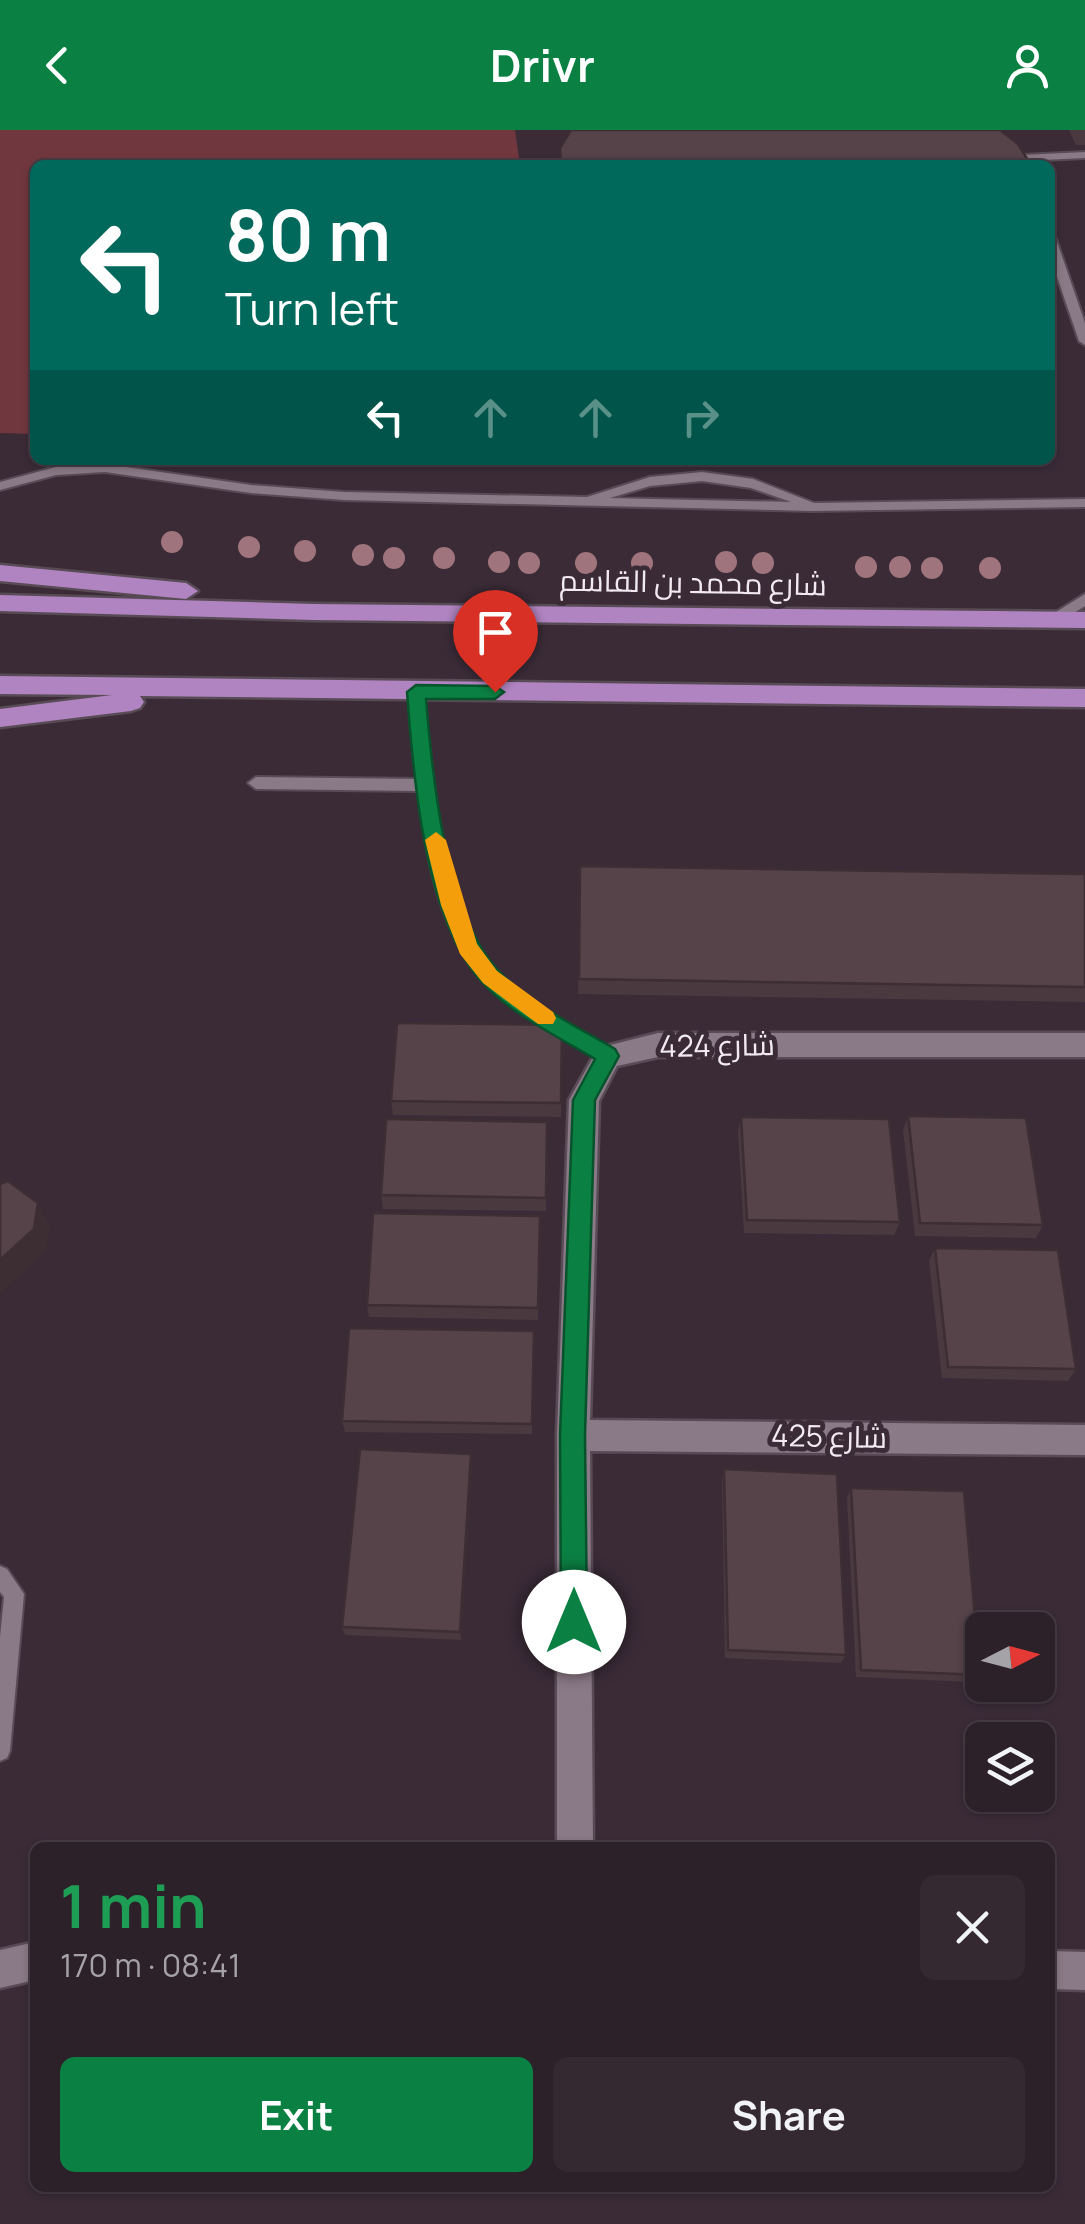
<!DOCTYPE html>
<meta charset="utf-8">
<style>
:root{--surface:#2c2029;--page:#342831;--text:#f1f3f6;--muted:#a6a3a8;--line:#483e46;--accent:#0b8043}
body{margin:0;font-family:Manrope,Cairo,sans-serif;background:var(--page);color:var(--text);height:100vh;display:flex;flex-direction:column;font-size:38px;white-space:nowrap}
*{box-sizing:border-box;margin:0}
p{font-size:32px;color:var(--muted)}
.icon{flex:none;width:55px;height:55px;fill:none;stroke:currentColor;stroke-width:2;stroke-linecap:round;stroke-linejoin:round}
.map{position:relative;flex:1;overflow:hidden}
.side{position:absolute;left:30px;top:1712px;width:1025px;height:350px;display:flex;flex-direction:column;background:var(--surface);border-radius:15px;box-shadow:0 2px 8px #0004,0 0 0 2px var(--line)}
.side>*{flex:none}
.banner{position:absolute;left:30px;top:30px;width:1025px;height:305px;border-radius:15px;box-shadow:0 2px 8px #0004,0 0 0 2px var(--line);background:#00695c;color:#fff;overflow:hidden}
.needle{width:65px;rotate:84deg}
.controls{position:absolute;left:965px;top:1482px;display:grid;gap:20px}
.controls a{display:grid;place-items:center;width:90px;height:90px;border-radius:15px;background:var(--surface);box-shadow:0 2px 8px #0004,0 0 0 2px var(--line);font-size:50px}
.pin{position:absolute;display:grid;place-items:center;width:85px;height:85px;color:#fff;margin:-102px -42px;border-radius:50% 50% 50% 0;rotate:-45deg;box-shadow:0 0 10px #0007}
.pin .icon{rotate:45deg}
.me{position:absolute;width:110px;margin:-55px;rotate:0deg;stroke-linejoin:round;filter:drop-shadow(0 0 8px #0008)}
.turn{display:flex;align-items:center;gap:35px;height:210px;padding:0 30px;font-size:45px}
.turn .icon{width:130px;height:130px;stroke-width:2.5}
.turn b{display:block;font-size:70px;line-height:85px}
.lanes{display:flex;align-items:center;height:95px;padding:0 30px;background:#0003;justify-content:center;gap:50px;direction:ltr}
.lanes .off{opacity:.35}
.round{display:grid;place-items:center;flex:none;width:105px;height:105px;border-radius:15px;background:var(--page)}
.headline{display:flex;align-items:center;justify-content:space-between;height:170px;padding:0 30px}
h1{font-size:60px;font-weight:700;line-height:75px;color:#1e9e55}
.action{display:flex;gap:20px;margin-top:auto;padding:20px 30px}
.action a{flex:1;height:115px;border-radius:15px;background:var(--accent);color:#fff;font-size:40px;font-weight:700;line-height:115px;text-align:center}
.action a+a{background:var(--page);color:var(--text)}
header{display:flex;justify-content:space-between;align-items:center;height:130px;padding:0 30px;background:var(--accent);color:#fff;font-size:45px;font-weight:700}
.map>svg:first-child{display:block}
.green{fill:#71373e}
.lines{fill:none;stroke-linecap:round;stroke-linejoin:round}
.lane-casing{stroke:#584b55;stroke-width:4}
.street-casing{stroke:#584b55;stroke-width:5}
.primary-casing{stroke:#584b55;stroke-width:5}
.lane{fill:#8a7986;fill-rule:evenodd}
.street{fill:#8a7986;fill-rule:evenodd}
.primary{fill:#b084c0;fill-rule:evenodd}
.tree{fill:#a0747c}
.wall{fill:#4a393f}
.shaded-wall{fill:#3c2e33}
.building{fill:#564249;stroke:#3c2e33;stroke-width:2.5}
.route{fill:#0b8043;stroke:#07532c;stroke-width:2.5}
.slow{fill:#f59e0b}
.labels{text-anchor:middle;stroke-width:10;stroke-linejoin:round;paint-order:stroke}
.street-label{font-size:30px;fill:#f3e9f0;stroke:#3a2b37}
</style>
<header><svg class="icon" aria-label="back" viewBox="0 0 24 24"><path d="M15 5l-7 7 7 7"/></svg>Drivr<svg class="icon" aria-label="person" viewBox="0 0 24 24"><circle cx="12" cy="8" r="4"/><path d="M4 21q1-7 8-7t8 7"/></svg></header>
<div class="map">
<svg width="1085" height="2094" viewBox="0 0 1085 2094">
<rect width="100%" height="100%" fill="#3a2b37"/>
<!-- green -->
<polygon class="green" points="0,0 515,0 520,35 35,35 35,304 0,303"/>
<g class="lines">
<!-- lane casing -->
<g class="lane-casing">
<g id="lane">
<polygon points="1085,22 1085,28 1022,31 1016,28 1022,25"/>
<polygon points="1050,105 1056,109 1085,193 1085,215 1079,211 1050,126"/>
<path d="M105,334l146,21 93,7 243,5 63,-20 52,-5 51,7 61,24 271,-4v8l-272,4 -469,-11 -93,-7 -146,-21 -49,3 -56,15v-8l56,-15zM702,351l49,7 40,14 -181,-4 40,-12z"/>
<polygon points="1085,464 1085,476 1058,493 1048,493 1048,487"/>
<path d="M416,557l7,5c7,82 15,223 76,283 32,32 76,53 115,76l2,5 -2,5h-12c-39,-23 -84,-44 -115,-77 -48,-49 -61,-129 -69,-193l-162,-2 -8,-6 8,-6 161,2 -8,-87z"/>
<polygon points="0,1436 7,1439 24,1464 10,1621 7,1628 0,1631 0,1507 4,1467 0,1462"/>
</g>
</g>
<!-- street casing -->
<g class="street-casing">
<g id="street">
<polygon points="658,903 1085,903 1085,927 658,927 617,936 599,971 590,1290 1085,1295 1085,1325 590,1321 593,1718 557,1718 557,1305 569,970 598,918"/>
<polygon points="35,1812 35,1850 0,1858 0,1820"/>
<polygon points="1050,1821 1085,1822 1085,1860 1050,1859"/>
</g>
</g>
<!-- primary casing -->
<g class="primary-casing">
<g id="primary">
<polygon points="0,435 186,453 198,461 186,469 0,451"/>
<polygon points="0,465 313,474 1085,482 1085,498 313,490 0,481"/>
<polygon points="0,546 1085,559 1085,577 140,566 144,572 140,578 131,581 0,597 0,579 112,565 0,564"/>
</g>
</g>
<!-- lane -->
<use href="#lane" class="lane"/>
<!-- street -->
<use href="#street" class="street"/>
<!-- primary -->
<use href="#primary" class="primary"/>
</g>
<!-- trees -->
<g class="tree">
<circle cx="172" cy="412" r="11"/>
<circle cx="249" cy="417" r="11"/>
<circle cx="305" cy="421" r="11"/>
<circle cx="363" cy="425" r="11"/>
<circle cx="394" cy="428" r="11"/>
<circle cx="444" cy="428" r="11"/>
<circle cx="499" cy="432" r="11"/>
<circle cx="726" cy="432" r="11"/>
<circle cx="529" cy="433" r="11"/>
<circle cx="586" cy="433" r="11"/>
<circle cx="642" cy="433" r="11"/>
<circle cx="763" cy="433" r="11"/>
<circle cx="866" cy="437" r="11"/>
<circle cx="900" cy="437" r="11"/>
<circle cx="932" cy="438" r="11"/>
<circle cx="990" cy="438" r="11"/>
</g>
<!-- wall -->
<g class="wall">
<polygon points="1069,0 1085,0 1085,15 1076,15"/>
<polygon points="580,736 1085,744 1085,872 578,864"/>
<polygon points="562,895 561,987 393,985 391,971"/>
<polygon points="908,986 1043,1095 1036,1108 915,1106 903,1000"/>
<polygon points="741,987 900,1092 894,1105 744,1103 738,1001"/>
<polygon points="547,992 546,1081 383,1079 381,1065"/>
<polygon points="540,1086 538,1190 369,1187 367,1175"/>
<polygon points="935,1118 1076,1239 1068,1251 942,1248 929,1131"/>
<polygon points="534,1201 532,1304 345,1302 342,1291"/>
<polygon points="471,1324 472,1334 461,1510 345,1505 342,1497"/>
<polygon points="724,1339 846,1525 841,1533 725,1528 722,1350"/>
<polygon points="851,1358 980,1545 973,1552 856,1547 847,1368"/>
</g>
<!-- shaded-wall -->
<g class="shaded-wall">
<polygon points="38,1073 50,1096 46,1121 0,1164 0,1130"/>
<polygon points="471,1324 472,1334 461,1510 460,1502"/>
</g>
<!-- building -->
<g class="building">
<polygon points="571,0 1000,0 1018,14 1031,35 561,35 560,18"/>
<polygon points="580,736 1085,744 1085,857 579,849"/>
<polygon points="397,893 562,895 561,973 391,971"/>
<polygon points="908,986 1026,988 1043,1095 920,1093"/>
<polygon points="741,987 889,989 900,1092 747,1090"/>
<polygon points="386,989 547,992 546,1068 381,1065"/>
<polygon points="8,1051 38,1073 34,1099 0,1130 0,1054"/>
<polygon points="373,1083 540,1086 538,1178 367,1175"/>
<polygon points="935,1118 1058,1120 1076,1239 948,1237"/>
<polygon points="349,1198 534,1201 532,1294 342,1291"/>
<polygon points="360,1319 471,1324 460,1502 342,1497"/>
<polygon points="724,1339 837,1344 846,1525 728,1520"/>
<polygon points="851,1358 964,1361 980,1545 861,1540"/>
</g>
<!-- route -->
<path class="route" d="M416,555l79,1 9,6 -9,7h-69c6,74 19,213 70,269 31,35 80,58 119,81l4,7 -24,44 -10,335 2,187 -4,10 -9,3 -10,-3 -3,-10 -1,-187 13,-335 22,-41c-38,-23 -85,-45 -115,-79 -56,-64 -67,-205 -73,-288z"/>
<!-- slow -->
<polygon class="slow" points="436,702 446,710 477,814 497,841 553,882 556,888 553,894 538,894 483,853 460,824 441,775 425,710"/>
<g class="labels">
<!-- street labels -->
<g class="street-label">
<text transform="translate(693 453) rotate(1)" y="10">شارع محمد بن القاسم</text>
<text transform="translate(717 916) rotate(-1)" y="10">شارع 424</text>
<text transform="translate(829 1307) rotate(1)" y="10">شارع 425</text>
</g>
</g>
</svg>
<div class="controls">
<a><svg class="needle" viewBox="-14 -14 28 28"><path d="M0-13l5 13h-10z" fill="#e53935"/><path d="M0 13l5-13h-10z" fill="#a6a3a8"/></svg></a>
<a><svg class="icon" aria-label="layers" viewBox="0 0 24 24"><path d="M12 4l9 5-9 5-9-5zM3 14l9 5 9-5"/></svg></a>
</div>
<div class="pin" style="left:495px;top:562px;background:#d93025"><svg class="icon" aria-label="arrive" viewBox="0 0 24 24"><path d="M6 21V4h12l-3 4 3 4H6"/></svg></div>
<svg class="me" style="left:574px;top:1492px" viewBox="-20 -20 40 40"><circle r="19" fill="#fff"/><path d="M0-13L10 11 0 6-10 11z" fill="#0b8043"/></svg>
<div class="banner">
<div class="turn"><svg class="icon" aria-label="left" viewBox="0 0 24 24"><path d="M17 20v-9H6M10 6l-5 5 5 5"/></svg><div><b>80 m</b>Turn left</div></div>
<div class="lanes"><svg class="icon" aria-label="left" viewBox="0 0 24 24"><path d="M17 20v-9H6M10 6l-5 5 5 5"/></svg><svg class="icon off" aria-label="ahead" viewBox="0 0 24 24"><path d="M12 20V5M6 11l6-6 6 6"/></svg><svg class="icon off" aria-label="ahead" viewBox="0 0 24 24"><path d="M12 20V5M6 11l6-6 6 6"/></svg><svg class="icon off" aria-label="right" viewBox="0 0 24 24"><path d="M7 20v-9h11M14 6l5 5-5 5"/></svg></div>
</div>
<section class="side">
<div class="headline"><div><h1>1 min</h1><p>170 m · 08:41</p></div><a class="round"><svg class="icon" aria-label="close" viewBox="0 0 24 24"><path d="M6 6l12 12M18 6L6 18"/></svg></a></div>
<div class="action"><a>Exit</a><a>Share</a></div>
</section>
</div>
